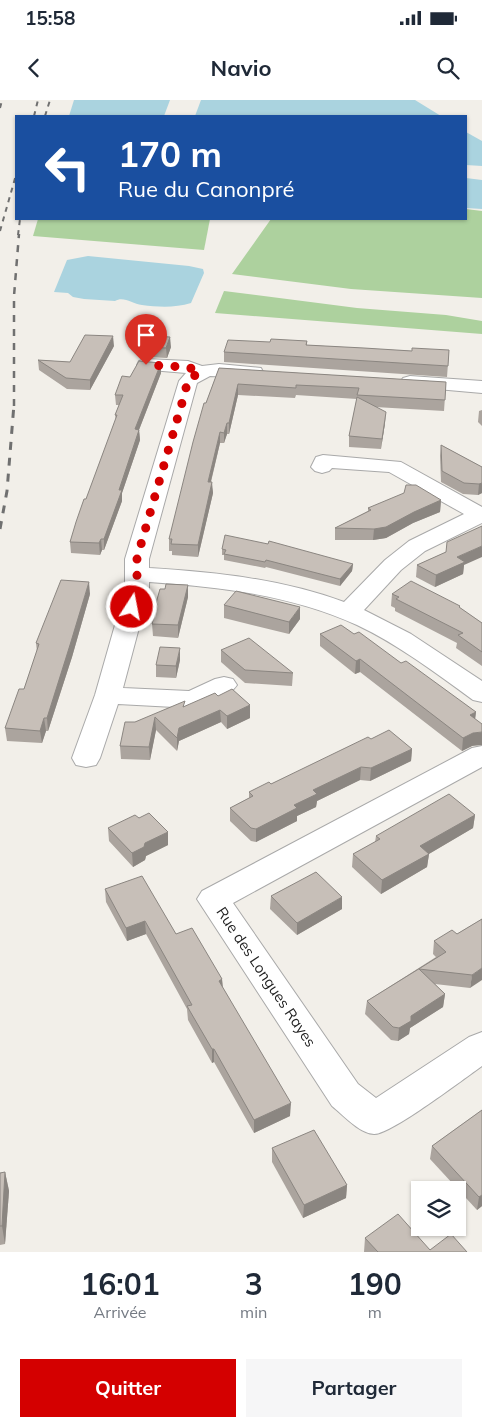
<!DOCTYPE html>
<html lang="fr">
<meta charset="utf-8">
<style>
:root{--surface:#fff;--page:#f6f6f7;--text:#1f2937;--muted:#747a83;--accent:#d40000}
body{margin:0;font-family:Mulish,sans-serif;background:var(--page);color:var(--text);height:100vh;display:flex;flex-direction:column;font-size:19px;white-space:nowrap}
*{box-sizing:border-box;margin:0}
p{font-size:16px;color:var(--muted)}
.icon{flex:none;width:28px;height:28px;fill:none;stroke:currentColor;stroke-width:2;stroke-linecap:round;stroke-linejoin:round}
.map{position:relative;height:1152px;overflow:hidden}
.sheet{display:flex;flex-direction:column;background:var(--surface);flex:1}
.sheet>*{flex:none}
.hud{position:absolute;left:15px;top:15px;width:452px;height:105px;border-radius:0px;box-shadow:0 1px 4px #0004;background:#1a4fa0;color:#fff;overflow:hidden}
.fabs{position:absolute;left:411px;top:1081px;display:grid;gap:10px}
.fabs a{display:grid;place-items:center;width:55px;height:55px;border-radius:0px;background:var(--surface);box-shadow:0 1px 4px #0004;font-size:25px}
.pin{position:absolute;display:grid;place-items:center;width:42px;height:42px;color:#fff;margin:-51px -21px;border-radius:50% 50% 50% 0;rotate:-45deg;box-shadow:0 0 5px #0007}
.pin .icon{rotate:45deg}
.me{position:absolute;width:55px;margin:-28px;rotate:11deg;stroke-linejoin:round;filter:drop-shadow(0 0 4px #0008)}
.turn{display:flex;align-items:center;gap:18px;height:105px;padding:0 20px;font-size:22px}
.turn .icon{width:65px;height:65px;stroke-width:2.5}
.turn b{display:block;font-size:35px;line-height:42px}
.eta{display:flex;justify-content:space-evenly;align-items:center;height:85px;text-align:center}
.eta b{font-size:30px;font-weight:700;line-height:35px}
.primary-button{display:flex;gap:10px;margin-top:auto;padding:10px 20px}
.primary-button a{flex:1;height:58px;border-radius:0px;background:var(--accent);color:#fff;font-size:20px;font-weight:700;line-height:58px;text-align:center}
.primary-button a+a{background:var(--page);color:var(--text)}
.status{display:flex;justify-content:space-between;align-items:center;height:35px;padding:0 25px;background:var(--surface);direction:ltr}
.status svg{height:14px;fill:currentColor}
header{display:flex;justify-content:space-between;align-items:center;height:65px;padding:0 20px;background:var(--surface);font-size:22px;font-weight:700}
.map>svg:first-child{display:block}
.forest{fill:#add19e}
.water{fill:#aad3df}
.lines{fill:none;stroke-linecap:round;stroke-linejoin:round}
.minor-casing{stroke:#a9a9a9;stroke-width:2}
.minor{fill:#fff;fill-rule:evenodd}
.rail-far2{stroke:#707070;stroke-width:2;stroke-dasharray:5 5;stroke-linecap:butt}
.rail-far1{stroke:#707070;stroke-width:2.5;stroke-dasharray:7 7;stroke-linecap:butt}
.rail{stroke:#707070;stroke-width:3;stroke-dasharray:8 8;stroke-linecap:butt}
.wall{fill:#aba49e}
.shaded-wall{fill:#8b8681}
.building{fill:#c7bfb8;stroke:#8b8681}
.route{stroke:#d40000;stroke-width:9;stroke-dasharray:0 16.2}
.labels{text-anchor:middle;stroke-width:4;stroke-linejoin:round;paint-order:stroke}
.near-street-label{font-size:15px;fill:#222;stroke:#fff}
</style>
<div class="status"><b>15:58</b><svg viewBox="0 0 49 12"><path d="M0 12V9h3v3zM5 12V6h3v6zM10 12V3h3v9zM15 12V0h3v12zM26 1h20v11H26zM47 4h2v5h-2z"/></svg></div>
<header><svg class="icon" aria-label="back" viewBox="0 0 24 24"><path d="M15 5l-7 7 7 7"/></svg>Navio<svg class="icon" aria-label="search" viewBox="0 0 24 24"><circle cx="10" cy="10" r="6"/><path d="M15 15l6 6"/></svg></header>
<div class="map">
<svg width="482" height="1152" viewBox="0 0 482 1152">
<rect width="100%" height="100%" fill="#f2efe9"/>
<!-- forest -->
<g class="forest">
<polygon points="466,109 482,111 482,198 351,189 232,174 271,119 466,119"/>
<polygon points="38,119 210,119 204,150 33,136"/>
<polygon points="224,191 357,208 446,215 482,221 482,234 215,213"/>
</g>
<!-- water -->
<g class="water">
<polygon points="74,0 170,0 164,16 69,16"/>
<polygon points="201,0 415,0 441,16 195,16"/>
<polygon points="466,32 482,41 482,66 466,65"/>
<polygon points="466,78 482,80 482,109 466,108"/>
<path d="M88,156l101,10 14,3 1,4 -13,30c-16,5 -33,4 -49,2 -10,-1 -18,-9 -27,-4l-31,-2 -11,-2 -5,-4 -14,-1 13,-32z"/>
</g>
<g class="lines">
<!-- minor casing -->
<g class="minor-casing">
<g id="minor">
<path d="M146,259l42,2 14,5 17,-2 42,4 2,4 -2,4 -7,2 -44,-2 -13,7 -48,176v9c66,4 133,11 195,34l41,-42 24,-19 55,-27 -75,-42 -57,-4 -3,3 -7,2 -7,-2 -4,-4 5,-10 7,-2 78,7 81,45v16l-57,28 -24,19 -37,40 47,24 71,47v21l-9,-2c-37,-27 -74,-55 -116,-75 -66,-30 -136,-38 -208,-43v8l-26,98 66,3 26,-12 9,-2 9,2 4,6c-8,12 -30,20 -44,23l-75,-4 -18,54 -4,7 -10,2 -10,-2 -4,-7 23,-63 30,-105v-31l54,-178 7,-8 -47,-4 -2,-4 2,-4z"/>
<polygon points="410,276 482,281 482,293 403,286 400,282 403,278"/>
<path d="M482,646v21l-249,136 125,181 18,14 93,-61 13,-5v34c-17,12 -92,69 -108,68 -15,-1 -31,-19 -42,-28l-135,-207 5,-8 270,-143z"/>
</g>
</g>
<!-- minor -->
<use href="#minor" class="minor"/>
<!-- rail-far2 -->
<g class="rail-far2">
<polyline points="0,8 2,0"/>
<polyline points="34,16 38,0"/>
<polyline points="45,16 50,0"/>
<polyline points="0,131 16,75"/>
<polyline points="18,135 20,119"/>
</g>
<!-- rail-far1 -->
<polyline class="rail-far1" points="14,306 14,196 19,134"/>
<!-- rail -->
<polyline class="rail" points="0,429 7,391 14,304"/>
</g>
<!-- wall -->
<g class="wall">
<polygon points="307,241 307,245 412,251 449,250 447,277 224,262 224,252 270,242"/>
<polygon points="114,246 90,290 67,289 39,270 38,260 70,262"/>
<polygon points="146,247 171,247 167,258 147,257"/>
<polygon points="161,263 161,273 139,330 140,340 122,393 122,401 104,450 102,450 100,455 71,453 70,442 116,320 115,315 119,305 116,305 115,295 130,277"/>
<polygon points="219,268 446,282 444,311 375,307 385,323 381,349 349,347 349,336 357,299 296,295 295,298 238,295 229,334 227,334 224,343 220,343 211,382 213,393 198,457 172,455 172,451 169,451 169,439 206,303"/>
<polygon points="482,310 482,326 478,322 479,311"/>
<polygon points="441,345 482,367 482,393 478,395 463,394 441,382 440,356"/>
<polygon points="441,400 440,412 413,423 386,438 373,440 335,440 335,428 368,411 368,408"/>
<polygon points="222,449 353,464 352,471 340,486 266,467 265,468 224,460 224,455 222,455"/>
<polygon points="446,452 464,465 463,474 435,487 416,477 417,465"/>
<polygon points="188,485 188,497 178,538 153,536 152,524 154,515 154,510 165,489"/>
<polygon points="90,494 72,557 48,631 46,631 42,643 7,641 5,628 24,589 37,552 36,543"/>
<polygon points="392,494 460,508 482,523 482,566 456,548 457,543 395,511 395,508 391,506"/>
<polygon points="224,505 300,519 289,534 224,518"/>
<polygon points="320,534 354,534 401,563 476,612 472,646 462,651 360,572 355,574 320,546"/>
<polygon points="221,550 293,573 292,586 245,583 221,562"/>
<polygon points="180,560 176,578 156,577 156,565"/>
<polygon points="218,596 250,605 250,618 227,629 221,622 179,641 177,651 156,630 150,660 121,659 120,646 135,622"/>
<polygon points="371,639 412,649 411,661 370,681 360,680 317,701 316,707 297,716 297,721 256,742 251,741 230,721 230,708 249,698 249,692 271,684"/>
<polygon points="475,715 473,728 429,754 427,767 381,794 352,767 353,754 375,742 376,736"/>
<polygon points="108,728 168,732 168,745 146,756 145,760 133,767 109,741"/>
<polygon points="105,789 176,834 222,879 223,888 290,1016 254,1033 214,962 212,963 188,920 187,909 146,834 127,841 106,802"/>
<polygon points="271,796 342,809 297,835 270,809"/>
<polygon points="482,819 470,888 435,884 445,894 443,907 410,928 409,934 398,941 391,940 365,914 367,901 436,857 433,854 434,841 457,834"/>
<polygon points="482,1010 482,1106 477,1110 430,1059 432,1046"/>
<polygon points="272,1048 347,1085 346,1098 303,1118 272,1062"/>
<polygon points="5,1072 9,1091 5,1144 0,1145 0,1073"/>
<polygon points="365,1138 430,1150 467,1152 364,1152"/>
</g>
<!-- shaded-wall -->
<g class="shaded-wall">
<polygon points="113,236 114,246 90,290 90,280"/>
<polygon points="170,237 171,247 167,258 166,248"/>
<polygon points="161,263 161,273 135,340 135,329"/>
<polygon points="238,284 238,295 229,334 229,323"/>
<polygon points="386,312 385,323 381,349 382,339"/>
<polygon points="227,323 227,334 224,343 224,333"/>
<polygon points="139,330 140,340 122,393 122,401 104,450 104,439 119,390"/>
<polygon points="220,332 220,343 208,393 208,382"/>
<polygon points="212,382 213,393 198,457 198,445"/>
<polygon points="482,383 482,393 478,395 479,384"/>
<polygon points="441,400 440,412 413,423 386,438 373,440 374,429"/>
<polygon points="101,439 102,450 100,455 99,443"/>
<polygon points="482,446 482,457 464,465 463,474 435,487 436,475 457,457"/>
<polygon points="353,464 352,471 340,486 340,479"/>
<polygon points="89,482 90,494 72,557 48,631 47,618"/>
<polygon points="188,485 188,497 178,538 178,525"/>
<polygon points="300,507 300,519 289,534 289,522"/>
<polygon points="180,548 180,560 176,578 176,566"/>
<polygon points="360,559 360,572 355,574 356,561"/>
<polygon points="250,605 250,618 227,629 227,616"/>
<polygon points="220,610 221,622 179,641 177,651 177,638 179,628"/>
<polygon points="476,612 474,625 470,615"/>
<polygon points="155,617 156,630 150,660 149,647"/>
<polygon points="44,618 46,631 42,643 40,631"/>
<polygon points="482,632 482,645 472,646 462,651 463,638 473,633"/>
<polygon points="412,649 411,661 370,681 371,668"/>
<polygon points="361,667 360,680 317,701 316,707 297,716 297,721 256,742 256,729 294,705 313,690"/>
<polygon points="475,715 473,728 427,755 429,754 427,767 381,794 382,780 420,746"/>
<polygon points="168,732 168,745 146,756 145,760 133,767 132,753 145,743"/>
<polygon points="342,797 342,809 297,835 297,823"/>
<polygon points="145,821 146,834 127,841 126,828"/>
<polygon points="482,868 482,880 470,888 472,875"/>
<polygon points="222,879 223,893 219,881"/>
<polygon points="445,894 443,907 410,928 409,934 398,941 399,928 411,916"/>
<polygon points="212,949 214,949 214,962 212,963"/>
<polygon points="291,1003 290,1016 254,1033 254,1020"/>
<polygon points="5,1072 9,1091 5,1144 2,1126"/>
<polygon points="347,1085 346,1098 303,1118 304,1105"/>
<polygon points="482,1095 482,1106 477,1110 479,1097"/>
</g>
<!-- building -->
<g class="building">
<polygon points="85,235 113,236 90,280 66,278 38,260 70,262"/>
<polygon points="152,236 170,237 166,248 146,247"/>
<polygon points="271,239 307,241 306,245 364,248 412,251 412,248 449,250 448,266 224,252 228,240 270,242"/>
<polygon points="139,261 161,263 135,329 139,330 119,390 122,390 104,439 101,439 99,443 70,442 76,422 84,399 86,399 117,315 115,315 123,295 115,295 122,276 130,277"/>
<polygon points="219,268 446,282 445,300 357,295 359,288 296,285 296,288 238,284 229,323 227,323 224,333 220,332 208,382 212,382 198,445 171,444 172,439 169,439 193,342 204,303 206,303"/>
<polygon points="357,297 386,312 382,339 349,336"/>
<polygon points="441,345 482,367 482,383 479,384 464,383 442,371"/>
<polygon points="406,385 416,385 441,400 414,412 386,427 374,429 335,428 371,410 368,408 404,393"/>
<polygon points="482,426 482,446 457,457 465,462 436,475 417,465 446,452 447,442"/>
<polygon points="225,435 268,444 269,441 353,464 340,479 266,460 265,462 224,454 226,450 222,449"/>
<polygon points="61,480 89,482 70,545 47,618 44,618 40,631 5,628 19,589 24,589 39,544 36,543"/>
<polygon points="411,481 460,506 459,507 482,523 482,552 458,535 463,533 396,499 399,497 392,494"/>
<polygon points="166,484 188,485 178,525 152,524 156,510 154,510 160,489 165,489"/>
<polygon points="236,491 300,507 289,522 224,505"/>
<polygon points="341,525 354,534 359,532 401,563 406,561 476,612 470,615 482,624 482,632 473,633 463,638 360,559 356,561 320,534"/>
<polygon points="249,538 293,573 245,570 221,550"/>
<polygon points="160,547 180,548 176,566 156,565"/>
<polygon points="232,589 250,605 227,616 220,610 179,628 177,638 155,617 149,647 120,646 125,622 135,622 185,601 183,607 215,593 218,596"/>
<polygon points="389,630 412,649 371,668 361,667 313,690 317,694 294,705 297,708 256,729 251,728 230,708 253,696 249,692 269,682 271,684 368,637 371,639"/>
<polygon points="449,694 475,715 420,746 429,754 382,780 353,754 380,739 376,736"/>
<polygon points="149,713 168,732 145,743 144,747 132,753 108,728 135,715 139,718"/>
<polygon points="316,772 342,797 297,823 271,796"/>
<polygon points="142,776 176,834 192,828 222,879 219,881 291,1003 254,1020 214,949 212,949 187,906 192,905 145,821 126,828 105,789"/>
<polygon points="482,819 482,868 472,875 419,869 445,894 411,916 411,921 399,928 393,927 367,901 446,852 434,841 452,830 457,834"/>
<polygon points="482,1010 482,1095 479,1097 432,1046"/>
<polygon points="314,1030 347,1085 304,1105 272,1048"/>
<polygon points="5,1072 2,1126 0,1126 0,1073"/>
<polygon points="398,1114 430,1150 451,1134 467,1152 378,1152 365,1138"/>
</g>
<g class="lines">
<!-- route -->
<polyline class="route" points="132,507 137,490 137,458 184,296 188,280 200,272 188,267 146,265"/>
</g>
<g class="labels">
<!-- near-street labels -->
<g class="near-street-label">
<text transform="translate(266 877) rotate(56)" y="5">Rue des Longues Rayes</text>
</g>
</g>
</svg>
<div class="fabs">
<a><svg class="icon" aria-label="layers" viewBox="0 0 24 24"><path d="M12 4l9 5-9 5-9-5zM3 14l9 5 9-5"/></svg></a>
</div>
<div class="pin" style="left:146px;top:265px;background:#d93025"><svg class="icon" aria-label="arrive" viewBox="0 0 24 24"><path d="M6 21V4h12l-3 4 3 4H6"/></svg></div>
<svg class="me" style="left:132px;top:507px" viewBox="-20 -20 40 40"><circle r="17" fill="#d40000" stroke="#fff" stroke-width="3"/><path d="M0-11L8 9 0 5-8 9z" fill="#fff"/></svg>
<div class="hud">
<div class="turn"><svg class="icon" aria-label="left" viewBox="0 0 24 24"><path d="M17 20v-9H6M10 6l-5 5 5 5"/></svg><div><b>170 m</b>Rue du Canonpré</div></div>
</div>
</div>
<section class="sheet">
<div class="eta">
<div><b>16:01</b><p>Arrivée</p></div>
<div><b>3</b><p>min</p></div>
<div><b>190</b><p>m</p></div>
</div>
<div class="primary-button"><a>Quitter</a><a>Partager</a></div>
</section>
